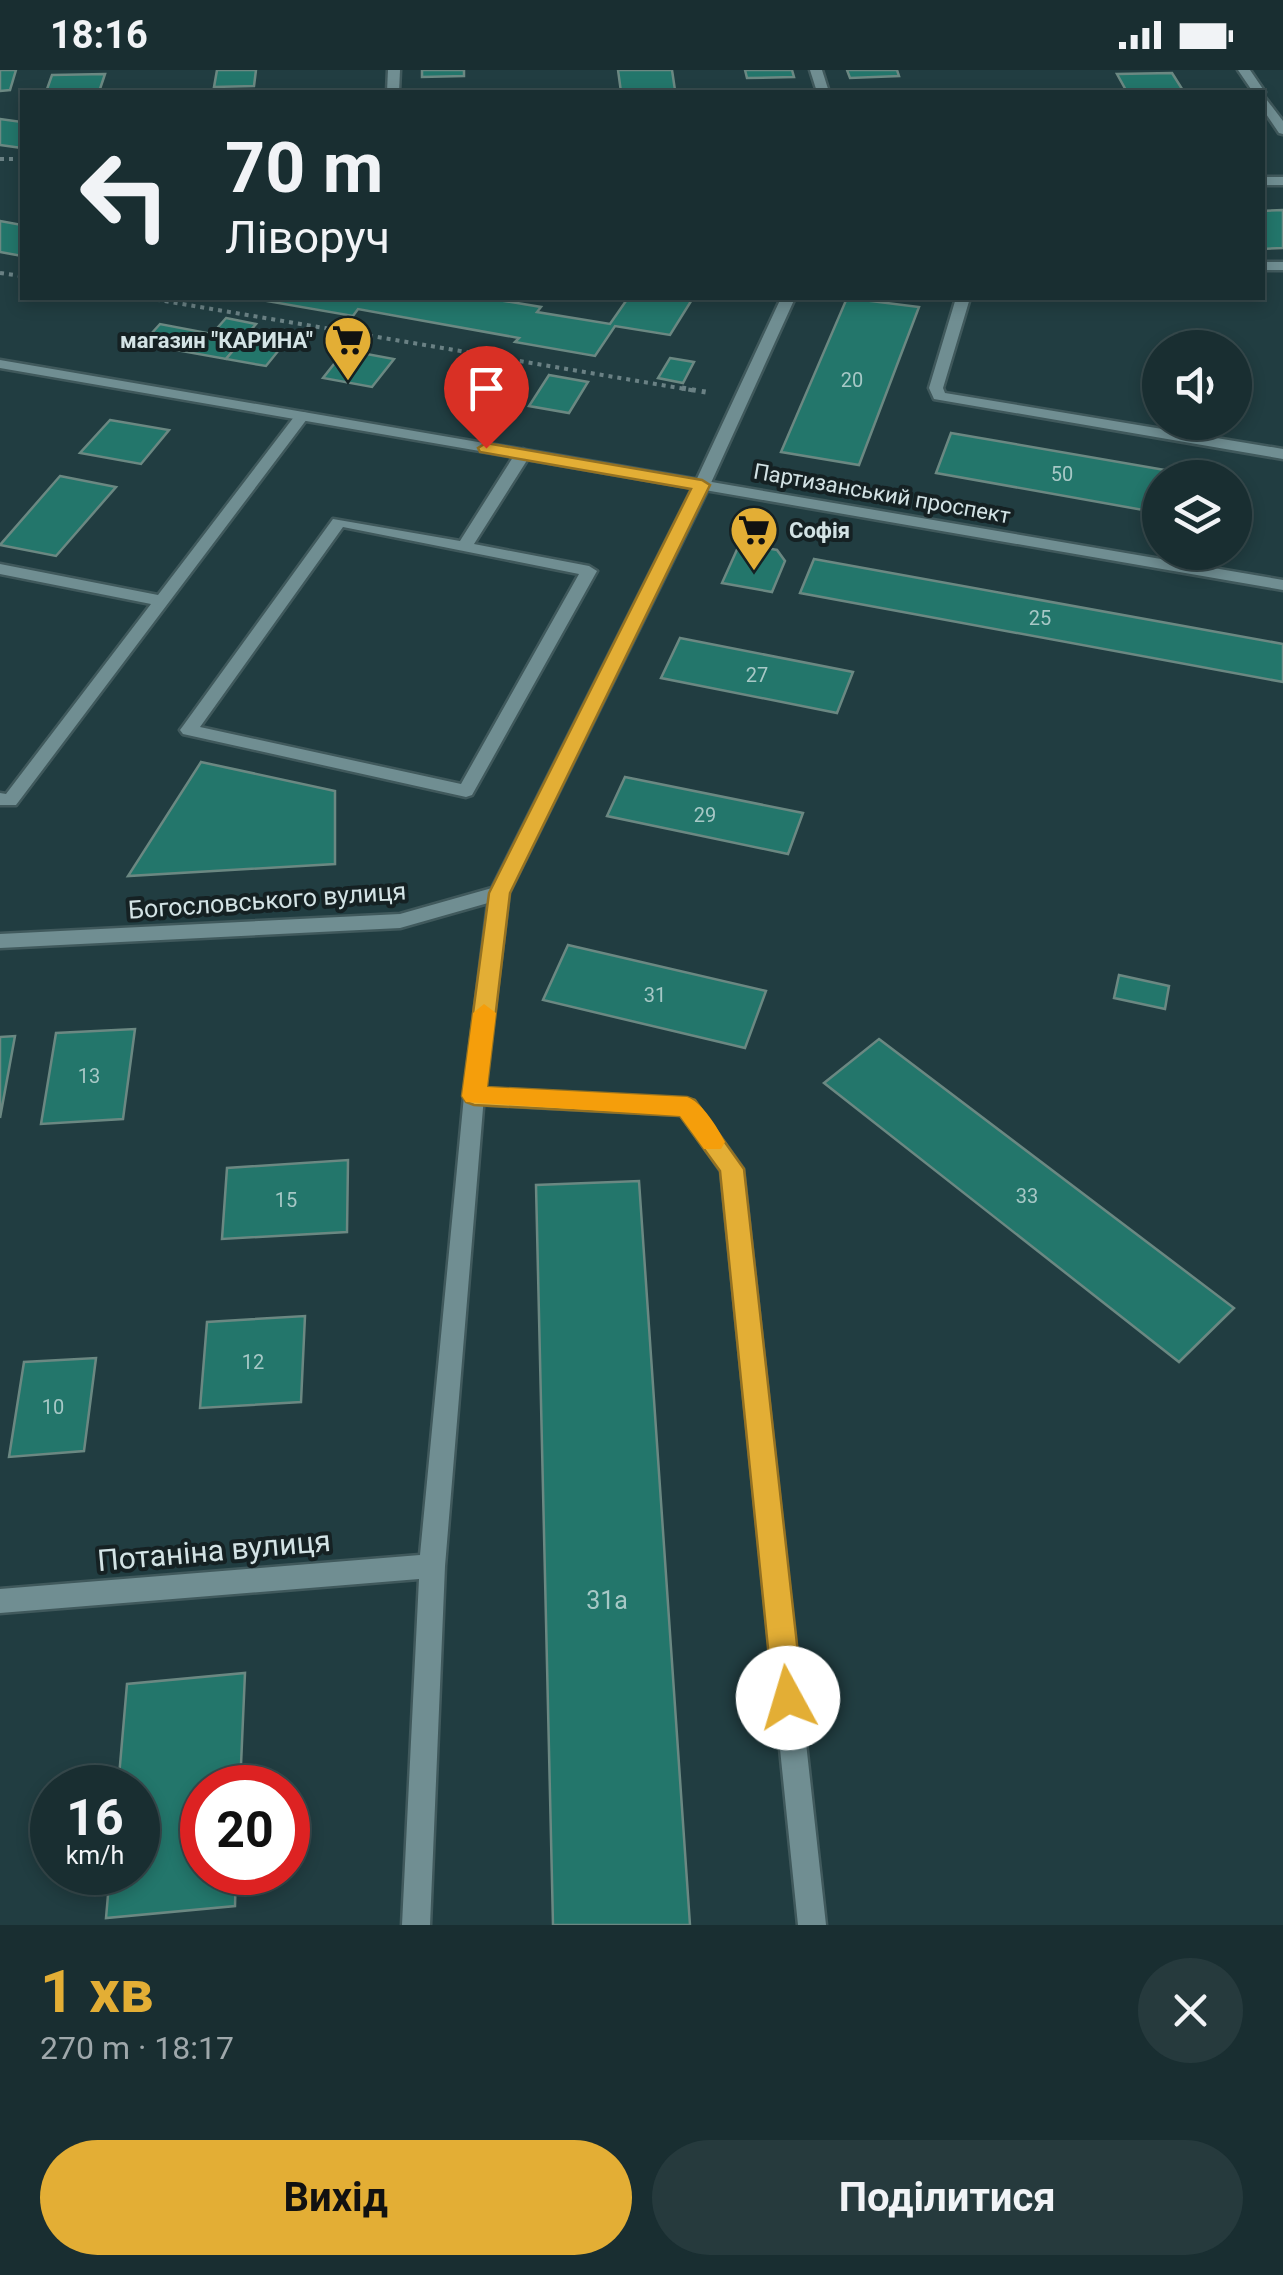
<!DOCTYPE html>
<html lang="uk">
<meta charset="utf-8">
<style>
:root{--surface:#192e31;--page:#263a3d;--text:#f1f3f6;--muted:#9fa8ab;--line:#374a4d;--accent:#e3ae35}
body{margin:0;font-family:Roboto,sans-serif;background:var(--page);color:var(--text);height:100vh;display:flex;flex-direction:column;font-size:38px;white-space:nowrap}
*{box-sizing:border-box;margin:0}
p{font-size:32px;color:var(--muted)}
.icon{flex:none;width:55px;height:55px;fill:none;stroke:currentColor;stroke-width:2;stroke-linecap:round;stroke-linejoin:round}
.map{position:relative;height:1855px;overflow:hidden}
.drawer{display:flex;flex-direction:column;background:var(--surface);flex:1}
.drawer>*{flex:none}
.top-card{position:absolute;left:20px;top:20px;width:1245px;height:210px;border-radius:0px;box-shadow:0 5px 15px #0003,0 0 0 2px var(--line);background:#192e31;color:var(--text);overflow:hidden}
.tools{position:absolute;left:1142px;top:260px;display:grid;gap:20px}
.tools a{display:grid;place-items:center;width:110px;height:110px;border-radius:50%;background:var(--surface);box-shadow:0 5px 15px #0003,0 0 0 2px var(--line);font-size:50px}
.speed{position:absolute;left:30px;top:1695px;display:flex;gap:20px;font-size:50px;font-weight:700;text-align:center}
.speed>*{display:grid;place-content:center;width:130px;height:130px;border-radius:50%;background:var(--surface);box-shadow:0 5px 15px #0003,0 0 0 2px var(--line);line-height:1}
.speed small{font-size:25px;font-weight:400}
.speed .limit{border:15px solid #d22;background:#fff;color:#111}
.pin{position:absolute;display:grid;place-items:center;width:85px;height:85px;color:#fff;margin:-102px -42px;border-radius:50% 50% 50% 0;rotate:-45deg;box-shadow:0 0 10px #0007}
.pin .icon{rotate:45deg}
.me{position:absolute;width:110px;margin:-55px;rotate:354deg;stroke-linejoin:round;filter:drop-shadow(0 0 8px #0008)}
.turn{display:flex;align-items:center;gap:35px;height:210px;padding:0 40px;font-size:45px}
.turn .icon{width:130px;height:130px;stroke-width:2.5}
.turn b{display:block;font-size:70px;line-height:85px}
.round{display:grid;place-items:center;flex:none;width:105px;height:105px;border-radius:52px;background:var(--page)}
.head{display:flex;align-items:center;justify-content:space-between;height:170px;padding:0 40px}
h1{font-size:60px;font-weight:700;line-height:75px;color:var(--accent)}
.button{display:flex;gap:20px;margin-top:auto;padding:20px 40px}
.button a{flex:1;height:115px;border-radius:60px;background:var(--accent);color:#111;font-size:40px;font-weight:700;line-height:115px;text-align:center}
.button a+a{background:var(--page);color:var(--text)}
.status{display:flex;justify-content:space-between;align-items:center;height:70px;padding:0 50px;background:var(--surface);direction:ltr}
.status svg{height:28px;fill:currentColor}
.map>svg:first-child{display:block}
.building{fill:#23766b;stroke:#6b8882;stroke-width:2.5}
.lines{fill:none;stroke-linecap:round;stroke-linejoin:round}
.service-casing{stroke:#40595c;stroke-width:5}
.minor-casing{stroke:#40595c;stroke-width:5}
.tertiary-casing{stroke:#40595c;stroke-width:5}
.path-far1{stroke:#6a8184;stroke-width:4;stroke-dasharray:4 5;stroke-linecap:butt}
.path{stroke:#6a8184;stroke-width:5;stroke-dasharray:4 6;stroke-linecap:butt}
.service{fill:#708e92;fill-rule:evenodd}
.minor{fill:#708e92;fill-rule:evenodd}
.tertiary{fill:#708e92;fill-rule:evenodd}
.route{fill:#e3ae35;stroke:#947122;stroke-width:2.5}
.slow{fill:#f59e0b}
.labels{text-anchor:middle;stroke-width:8;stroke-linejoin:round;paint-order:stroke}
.number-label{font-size:20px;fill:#a7c8c6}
.far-poi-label{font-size:22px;font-weight:bold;fill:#d3e3e5;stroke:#152123;text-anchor:end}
.far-street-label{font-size:22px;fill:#d3e3e5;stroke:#152123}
.street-label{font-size:25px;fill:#d3e3e5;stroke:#152123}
.near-number-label{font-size:25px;fill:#a7c8c6}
.near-street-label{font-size:30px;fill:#d3e3e5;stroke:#152123}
</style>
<div class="status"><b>18:16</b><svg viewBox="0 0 49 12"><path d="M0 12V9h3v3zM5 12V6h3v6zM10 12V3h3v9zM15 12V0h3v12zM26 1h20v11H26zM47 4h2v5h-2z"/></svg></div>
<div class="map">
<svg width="1283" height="1855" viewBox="0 0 1283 1855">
<rect width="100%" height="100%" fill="#213d41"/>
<!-- building -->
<g class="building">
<polygon points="0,0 16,0 10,20 0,21"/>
<polygon points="217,0 256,0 254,16 214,17"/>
<polygon points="422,0 464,0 464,6 422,7"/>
<polygon points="618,0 672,0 675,20 621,22"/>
<polygon points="745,0 792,0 794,7 747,8"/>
<polygon points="847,0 897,0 899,6 850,8"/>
<polygon points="1172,3 1184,22 1127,22 1117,4"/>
<polygon points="105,4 99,22 46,22 52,5"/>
<polygon points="0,49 22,52 22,78 0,75"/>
<polygon points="1283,140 1283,178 1262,179 1262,141"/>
<polygon points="0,151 22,155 22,186 0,182"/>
<polygon points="250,228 486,228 541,237 537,242 610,254 628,228 693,228 670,265 615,256 595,286 515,272 519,268 358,239 353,246"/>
<polygon points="847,228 919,237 859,395 781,382"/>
<polygon points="226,248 256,254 226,289 142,274 160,254 212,264"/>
<polygon points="243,269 283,275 266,296 226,289"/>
<polygon points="345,280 394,289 372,317 323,308"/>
<polygon points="670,288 694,292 683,313 658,308"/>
<polygon points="549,305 588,312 569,343 529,336"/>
<polygon points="110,350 169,360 141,394 80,383"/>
<polygon points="951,363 1188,404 1187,408 1160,408 1160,443 936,403"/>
<polygon points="60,406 116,417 56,486 0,475"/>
<polygon points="740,473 777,480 785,491 772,522 722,513"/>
<polygon points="814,489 1283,574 1283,612 800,523"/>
<polygon points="680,568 853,602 837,643 661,608"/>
<polygon points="201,692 335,721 335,794 128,806"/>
<polygon points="625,707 803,743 788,784 607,746"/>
<polygon points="568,875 766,921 745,978 543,930"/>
<polygon points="1119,905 1169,916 1165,939 1114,928"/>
<polygon points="135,959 123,1049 41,1054 56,963"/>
<polygon points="15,966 0,1048 0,967"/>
<polygon points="879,969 1234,1238 1179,1292 824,1013"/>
<polygon points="348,1090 347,1162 222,1169 227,1098"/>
<polygon points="639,1111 690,1855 553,1855 536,1115"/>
<polygon points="305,1246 301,1332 200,1338 207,1252"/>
<polygon points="96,1288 84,1381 9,1387 24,1292"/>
<polygon points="245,1603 240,1718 202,1718 202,1802 236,1802 235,1836 106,1848 110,1802 138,1802 138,1718 118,1718 127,1614"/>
</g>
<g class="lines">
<!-- service casing -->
<g class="service-casing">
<g id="service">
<rect x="1262" y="192" width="21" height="8"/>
<polygon points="956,228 970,228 943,318 945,323 1283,379 1283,389 934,329 929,318"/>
<polygon points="302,342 307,343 307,349 16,735 0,735 0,723 6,724 151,534 0,504 0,494 158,525 297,343"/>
<path d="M523,379l8,5 -57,90 115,22 8,5 -125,224 -6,2 -283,-63 -3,-4 3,-4 150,-207 127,22 55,-87zM343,457l236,47 -118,210 -261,-57z"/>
<polygon points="474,1018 687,1029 694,1031 743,1099 826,1855 798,1855 721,1101 681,1045 474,1034 467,1032 464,1026 467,1020"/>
</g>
</g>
<!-- minor casing -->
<g class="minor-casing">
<g id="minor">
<polygon points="388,0 400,0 399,22 387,22"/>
<polygon points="810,0 822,0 829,22 817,22"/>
<polygon points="1238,0 1250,0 1265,22 1263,25 1283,51 1283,64 1279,63 1262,38 1262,22 1253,22"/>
<rect x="1262" y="107" width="21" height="8"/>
<polygon points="781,228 795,228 710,415 509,823 484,1026 445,1496 430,1855 402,1855 419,1509 0,1543 0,1519 420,1485 464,1026 488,833 400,858 0,878 0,864 400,844 492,818 694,415"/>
</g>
</g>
<!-- tertiary casing -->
<g class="tertiary-casing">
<polygon id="tertiary" points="0,290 1283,510 1283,520 0,298"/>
</g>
<!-- path-far1 -->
<g class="path-far1">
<polyline points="0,89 22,89"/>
<polyline points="0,203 22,206"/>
<polyline points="147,228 697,321"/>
</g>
<!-- path -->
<polyline class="path" points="682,318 711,323"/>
<!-- service -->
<use href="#service" class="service"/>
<!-- minor -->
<use href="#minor" class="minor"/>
<!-- tertiary -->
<use href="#tertiary" class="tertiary"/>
</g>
<!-- route -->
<polygon class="route" points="486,373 702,410 710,415 510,823 487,1017 687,1027 695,1030 744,1099 803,1628 799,1639 788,1643 778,1639 773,1628 720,1101 680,1046 474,1035 466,1032 462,1026 489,823 691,419 480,382 478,378"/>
<!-- slow -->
<path class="slow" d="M484,934l12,9 -9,74 200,10c16,6 30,30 38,45l-4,7h-17l-24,-33 -214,-14 -4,-6 11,-83z"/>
<!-- icons -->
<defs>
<g id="supermarket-pin" transform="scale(2.5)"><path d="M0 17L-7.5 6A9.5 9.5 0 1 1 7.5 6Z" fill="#e3ae35" stroke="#152123"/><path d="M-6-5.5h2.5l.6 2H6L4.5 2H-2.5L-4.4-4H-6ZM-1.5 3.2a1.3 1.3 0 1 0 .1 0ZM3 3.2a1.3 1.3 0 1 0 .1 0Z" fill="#111"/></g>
</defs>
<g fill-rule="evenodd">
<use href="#supermarket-pin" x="348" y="270"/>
<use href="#supermarket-pin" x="754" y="460"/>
</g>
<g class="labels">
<!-- number labels -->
<g class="number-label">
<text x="852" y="317">20</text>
<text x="1062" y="411">50</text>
<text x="1040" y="555">25</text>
<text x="757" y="612">27</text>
<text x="705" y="752">29</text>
<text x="655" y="932">31</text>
<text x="89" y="1013">13</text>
<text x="1027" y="1133">33</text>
<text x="286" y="1137">15</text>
<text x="253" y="1299">12</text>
<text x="53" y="1344">10</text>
</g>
<!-- far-poi labels -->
<g class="far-poi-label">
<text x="313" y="278">магазин "КАРИНА"</text>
<text x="789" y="468" text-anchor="start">Софія</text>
</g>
<!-- far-street labels -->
<g class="far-street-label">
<text transform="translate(882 423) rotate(10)" y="8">Партизанський проспект</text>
</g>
<!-- street labels -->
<g class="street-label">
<text transform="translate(267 830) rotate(-4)" y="9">Богословського вулиця</text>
</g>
<!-- near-number labels -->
<g class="near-number-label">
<text x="607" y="1539">31а</text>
</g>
<!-- near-street labels -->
<g class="near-street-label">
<text transform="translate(214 1481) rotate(-5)" y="10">Потаніна вулиця</text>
</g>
</g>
</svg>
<div class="tools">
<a><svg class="icon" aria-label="sound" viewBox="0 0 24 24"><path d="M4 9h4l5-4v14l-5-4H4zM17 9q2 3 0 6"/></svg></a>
<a><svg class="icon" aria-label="layers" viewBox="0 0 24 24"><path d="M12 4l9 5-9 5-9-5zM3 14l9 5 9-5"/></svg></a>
</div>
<div class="speed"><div>16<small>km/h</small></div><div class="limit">20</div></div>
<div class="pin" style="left:486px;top:378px;background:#d93025"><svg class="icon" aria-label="arrive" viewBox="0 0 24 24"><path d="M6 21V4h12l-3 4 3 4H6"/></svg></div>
<svg class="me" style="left:788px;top:1628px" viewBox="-20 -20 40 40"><circle r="19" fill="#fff"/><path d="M0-13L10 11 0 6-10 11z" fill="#e3ae35"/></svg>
<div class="top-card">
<div class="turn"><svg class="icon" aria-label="left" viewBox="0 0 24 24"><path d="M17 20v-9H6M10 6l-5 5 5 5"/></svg><div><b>70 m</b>Ліворуч</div></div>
</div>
</div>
<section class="drawer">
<div class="head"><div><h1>1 хв</h1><p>270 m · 18:17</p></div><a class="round"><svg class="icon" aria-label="close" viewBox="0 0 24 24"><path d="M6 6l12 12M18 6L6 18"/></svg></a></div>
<div class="button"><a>Вихід</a><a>Поділитися</a></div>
</section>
